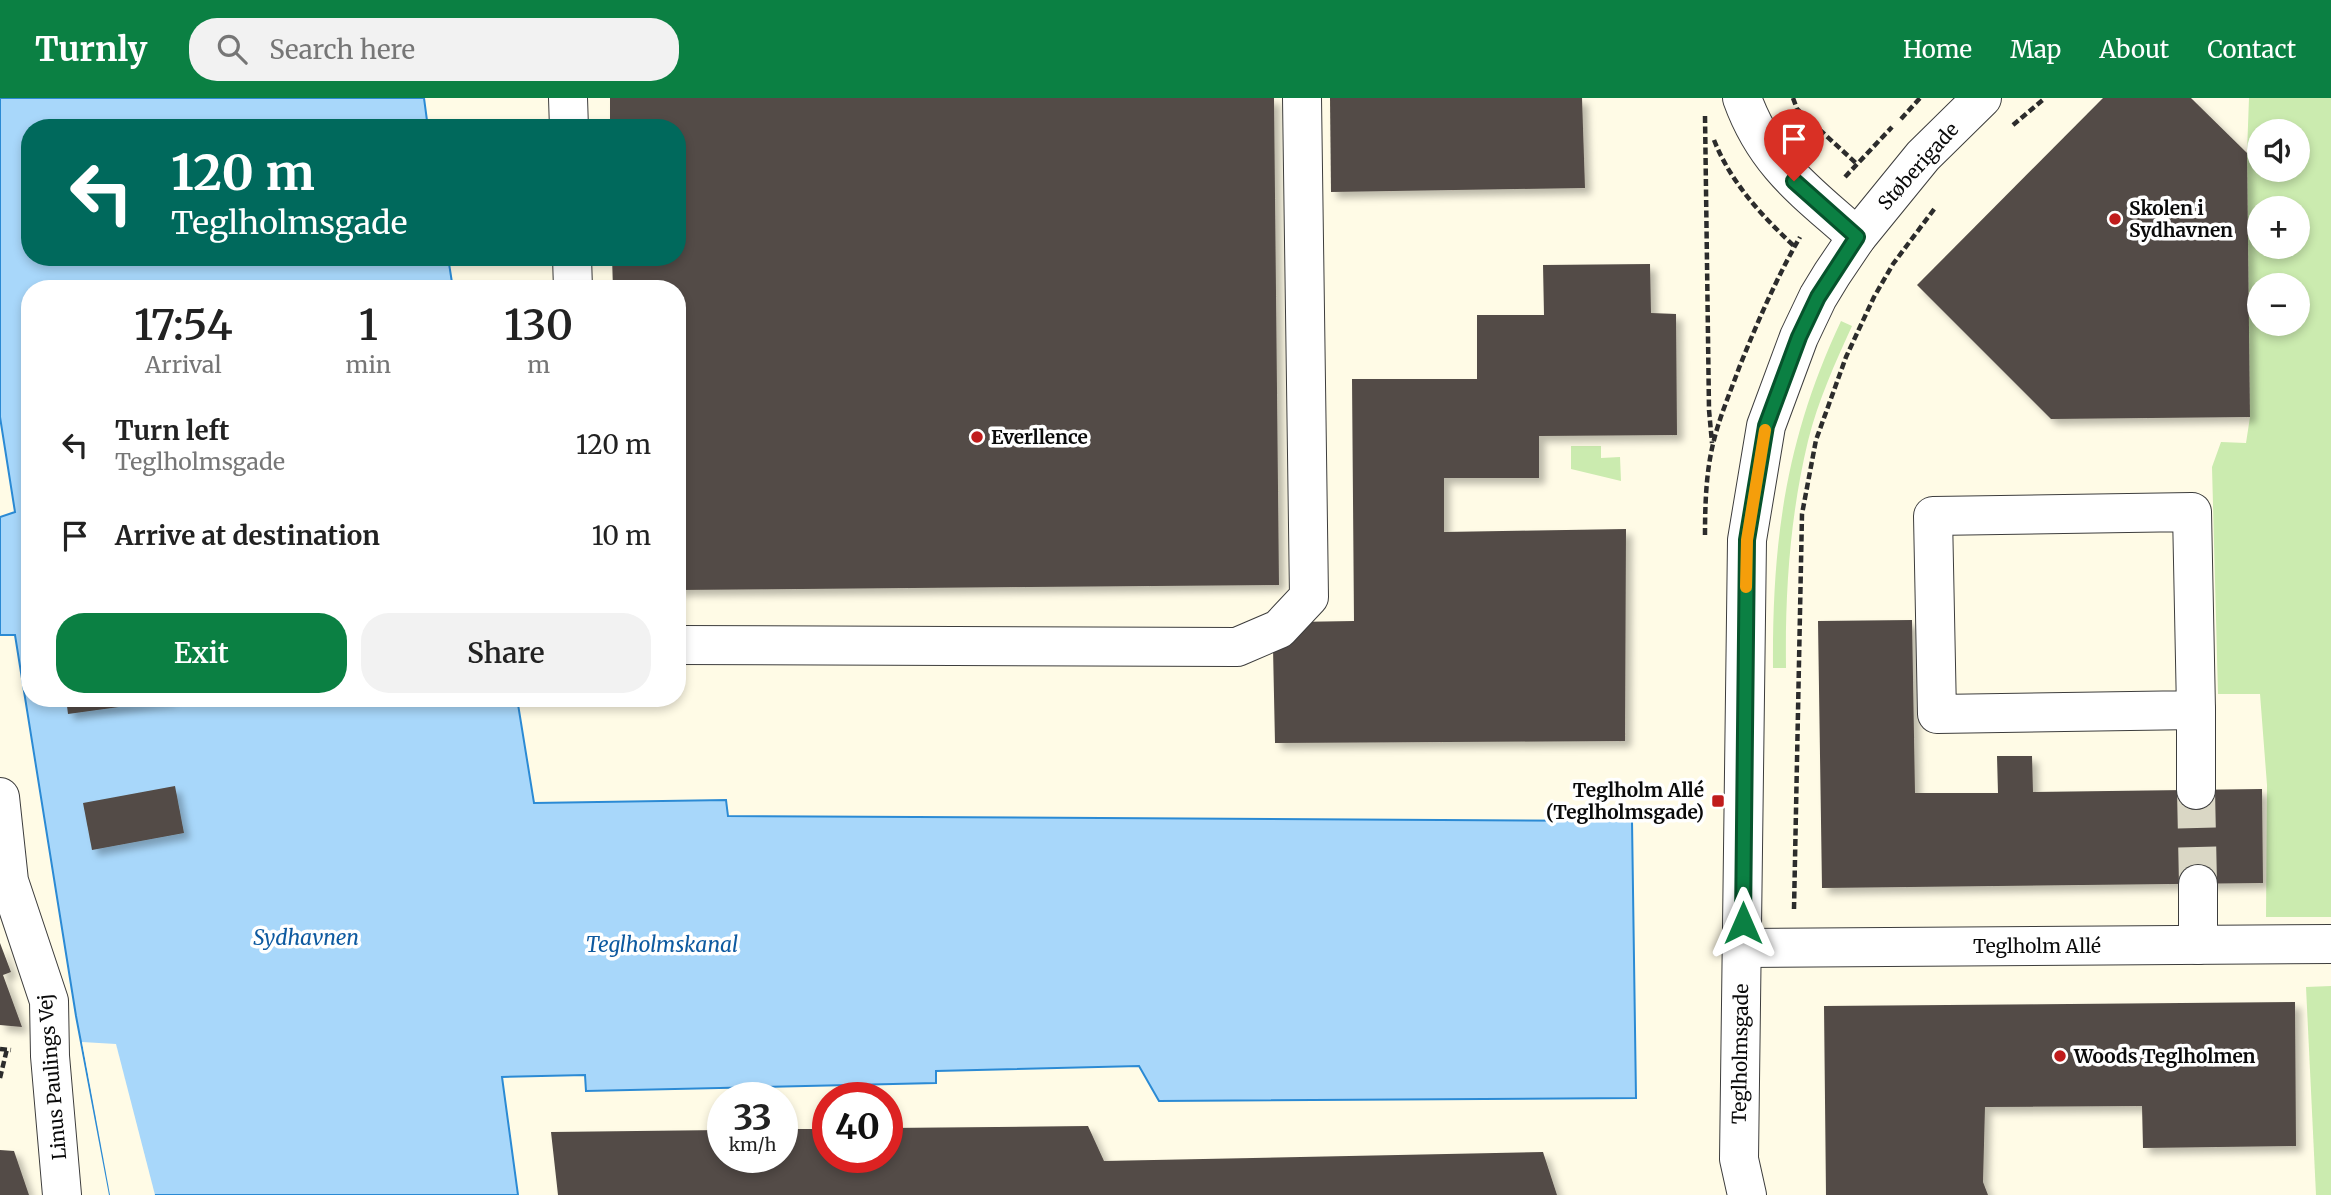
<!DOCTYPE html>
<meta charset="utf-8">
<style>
:root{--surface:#fff;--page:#f2f2f2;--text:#222;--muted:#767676;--accent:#0b8043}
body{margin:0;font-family:Merriweather,serif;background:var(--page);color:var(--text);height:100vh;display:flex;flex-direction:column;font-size:26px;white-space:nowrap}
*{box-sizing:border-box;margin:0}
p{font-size:23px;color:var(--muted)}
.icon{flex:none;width:38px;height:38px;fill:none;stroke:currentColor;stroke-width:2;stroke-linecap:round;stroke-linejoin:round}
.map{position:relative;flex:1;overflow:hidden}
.sheet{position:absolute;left:21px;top:182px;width:665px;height:427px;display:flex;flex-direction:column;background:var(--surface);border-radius:28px;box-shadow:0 4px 10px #0003}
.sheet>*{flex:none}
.hud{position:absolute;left:21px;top:21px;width:665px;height:147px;border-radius:28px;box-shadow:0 4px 10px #0003;background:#00695c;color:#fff;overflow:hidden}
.tools{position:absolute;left:2247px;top:21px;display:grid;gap:14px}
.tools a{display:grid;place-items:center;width:63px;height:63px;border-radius:50%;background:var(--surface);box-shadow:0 4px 10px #0003;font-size:35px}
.speed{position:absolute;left:707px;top:984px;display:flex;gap:14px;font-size:35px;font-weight:700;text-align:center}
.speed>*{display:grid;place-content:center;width:91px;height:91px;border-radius:50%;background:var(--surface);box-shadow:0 4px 10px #0003;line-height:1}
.speed small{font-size:18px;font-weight:400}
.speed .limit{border:10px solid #d22;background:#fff;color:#111}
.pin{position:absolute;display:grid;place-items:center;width:60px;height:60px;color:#fff;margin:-72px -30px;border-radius:50% 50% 50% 0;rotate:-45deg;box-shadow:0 0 7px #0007}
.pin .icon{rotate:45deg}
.me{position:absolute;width:77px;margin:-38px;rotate:0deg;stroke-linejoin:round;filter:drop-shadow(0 0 5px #0008)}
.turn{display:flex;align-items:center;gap:24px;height:147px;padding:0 35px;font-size:32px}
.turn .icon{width:91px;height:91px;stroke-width:2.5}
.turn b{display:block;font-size:49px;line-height:60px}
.eta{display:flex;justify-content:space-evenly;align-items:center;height:119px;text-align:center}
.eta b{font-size:42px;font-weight:600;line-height:49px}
.button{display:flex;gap:14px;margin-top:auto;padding:14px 35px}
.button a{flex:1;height:80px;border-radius:28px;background:var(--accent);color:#fff;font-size:28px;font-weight:600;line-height:80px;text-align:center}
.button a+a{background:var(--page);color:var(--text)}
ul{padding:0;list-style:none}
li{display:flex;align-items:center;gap:21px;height:91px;padding:0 35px}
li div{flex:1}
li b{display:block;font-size:26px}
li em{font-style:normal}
header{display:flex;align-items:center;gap:42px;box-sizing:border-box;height:98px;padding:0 35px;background:var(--accent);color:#fff}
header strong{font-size:33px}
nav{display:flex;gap:38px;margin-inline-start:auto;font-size:24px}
.search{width:490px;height:63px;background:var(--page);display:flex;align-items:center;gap:18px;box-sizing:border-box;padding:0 24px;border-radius:28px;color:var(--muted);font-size:26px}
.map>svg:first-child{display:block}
.green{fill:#cbebaf;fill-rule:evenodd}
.water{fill:#a8d7fa;stroke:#2b8ad4;stroke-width:2}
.pier{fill:#fffbe6}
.building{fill:#534b46;filter:url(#shadow)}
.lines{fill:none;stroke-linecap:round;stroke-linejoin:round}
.minor-tunnel{stroke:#dad7c5;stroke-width:38;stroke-dasharray:38 19;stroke-linecap:butt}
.minor-casing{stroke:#3d3d3d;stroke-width:40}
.path{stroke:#2c2c2c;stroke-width:4.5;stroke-dasharray:7 3.5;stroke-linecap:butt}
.minor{stroke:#fff;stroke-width:38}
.route-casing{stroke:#07532c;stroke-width:18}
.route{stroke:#0b8043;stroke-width:12}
.slow{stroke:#f59e0b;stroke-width:12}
.poi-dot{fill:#c01c1c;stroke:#fff;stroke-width:2.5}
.labels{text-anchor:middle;stroke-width:7;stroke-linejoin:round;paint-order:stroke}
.street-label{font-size:19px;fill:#0a0a0a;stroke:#fff}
.poi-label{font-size:19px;font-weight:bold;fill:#0a0a0a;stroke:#fff;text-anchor:start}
.water-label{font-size:21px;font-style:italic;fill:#0e5aa0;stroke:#fff}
</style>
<header>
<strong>Turnly</strong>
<div class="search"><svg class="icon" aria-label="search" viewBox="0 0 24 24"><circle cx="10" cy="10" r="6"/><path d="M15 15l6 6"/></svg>Search here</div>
<nav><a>Home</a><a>Map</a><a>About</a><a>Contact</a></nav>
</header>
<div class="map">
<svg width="2331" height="1097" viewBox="0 0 2331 1097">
<defs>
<filter id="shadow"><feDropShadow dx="6" dy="6" stdDeviation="3.5" flood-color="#0004"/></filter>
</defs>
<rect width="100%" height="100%" fill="#fffbe6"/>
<!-- green -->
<g class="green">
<path d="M2249,0h82v819h-65l1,-132 -7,-91h-42l-6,-227 9,-25 25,1 4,-26 -3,-264zM2259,33h39v39h-39zM2259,110h39v39h-39zM2259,187h39v39h-39z"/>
<path d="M1841,223l11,5c-17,37 -34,75 -44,115 -18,75 -23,150 -22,227h-13c-1,-128 13,-230 68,-347z"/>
<polygon points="1571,348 1601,348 1601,360 1620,359 1621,383 1571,371"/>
<polygon points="2331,888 2331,1097 2316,1097 2306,889"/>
</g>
<!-- water -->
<polygon class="water" points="0,0 424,0 428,30 30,30 30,159 448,159 453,191 30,191 30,600 517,600 534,705 726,702 728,718 1632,723 1636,1000 1159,1003 1139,968 936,973 936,985 586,993 585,977 502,979 518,1097 110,1097 76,918 15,537 0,537 0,419 15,414 0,319"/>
<!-- pier -->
<polygon class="pier" points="82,944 116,946 155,1097 110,1097"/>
<!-- building -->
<g class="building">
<polygon points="610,0 1274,0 1279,487 677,492 677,191 613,191 612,159 677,159 677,30 610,30"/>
<polygon points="1330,0 1582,0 1585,90 1331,94"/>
<polygon points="2103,0 2191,0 2247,55 2250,319 2051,321 1917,187"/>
<polygon points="1650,166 1651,215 1676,216 1677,337 1539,338 1539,380 1444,380 1444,434 1626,431 1625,643 1275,645 1273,550 1294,524 1354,523 1352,281 1477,281 1477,217 1544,217 1543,167"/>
<polygon points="1912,522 1915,695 1998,695 1997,658 2032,658 2033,694 2262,691 2263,785 1822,790 1818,523"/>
<polygon points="66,600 170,600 170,602 68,616"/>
<polygon points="175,688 184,735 92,752 83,705"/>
<polygon points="0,845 11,874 3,877 22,929 0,927"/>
<polygon points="2295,904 2296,1048 2143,1050 2142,1008 1985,1009 1983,1084 1988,1097 1826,1097 1824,908"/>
<polygon points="1088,1028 1104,1063 1543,1054 1557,1097 558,1097 551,1034 723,1032 723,1059 782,1059 782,1031 828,1031 828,1059 887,1059 887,1030"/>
<polygon points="0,1052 14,1053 29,1097 0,1097"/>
</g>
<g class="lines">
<!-- minor-tunnel -->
<polyline class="minor-tunnel" points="2196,692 2198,786"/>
<!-- minor casing -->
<g class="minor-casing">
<g id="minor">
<polyline points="568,0 569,30"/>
<path d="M1742,0c24,67 65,94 115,139"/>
<polyline points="572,159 573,191"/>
<polygon points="2192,414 2196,612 1937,616 1933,418"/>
<polyline points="677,547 1237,549 1279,531 1309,499 1302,0"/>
<polyline points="2196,612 2196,692"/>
<polyline points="0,699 9,783 49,903 50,958 62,1097"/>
<polyline points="2198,786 2198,847"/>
<polyline points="1743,850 2331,846"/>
<polyline points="1747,1097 1739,1061 1747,442 1766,328 1799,239 1818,199 1832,176 1857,139 1923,58 1982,0"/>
</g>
</g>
<!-- path -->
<g class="path">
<polyline points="1793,0 1797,11 1857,66"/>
<polyline points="1705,18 1709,312 1712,345"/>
<polyline points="1901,21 1920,0"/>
<polyline points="2013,27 2045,0"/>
<path d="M1714,42c17,43 48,76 81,107"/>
<polyline points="1845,79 1892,29"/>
<path d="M1705,437c0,-30 1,-62 8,-91 6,-26 17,-51 26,-76 18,-45 37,-89 61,-131"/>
<polyline points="1794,811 1802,416 1816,342 1846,259 1874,199 1893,166 1935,110"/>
<polyline points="0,951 11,952"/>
<polyline points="0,980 7,951"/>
</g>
<!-- minor -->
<use href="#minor" class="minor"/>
</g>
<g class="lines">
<!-- route casing -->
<g class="route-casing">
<polyline id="route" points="1743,825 1747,442 1766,328 1799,239 1818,199 1857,139 1794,83"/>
</g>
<!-- route -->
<use href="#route" class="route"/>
<!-- slow -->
<polyline class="slow" points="1746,489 1747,442 1765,332"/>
</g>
<!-- markers -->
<g class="poi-dot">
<circle cx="2115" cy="121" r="7"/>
<circle cx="977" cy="339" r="7"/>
<rect x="1711" y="696" width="14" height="14" rx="3.5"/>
<circle cx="2060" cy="958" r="7"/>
</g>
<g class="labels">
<!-- street labels -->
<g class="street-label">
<text transform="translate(1918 68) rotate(-48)" y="7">Støberigade</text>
<text x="2037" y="855">Teglholm Allé</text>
<text transform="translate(1740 956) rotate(-89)" y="7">Teglholmsgade</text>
<text transform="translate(52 979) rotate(-95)" y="7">Linus Paulings Vej</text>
</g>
<!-- poi labels -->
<g class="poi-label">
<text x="2129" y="117">Skolen i<tspan x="2129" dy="22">Sydhavnen</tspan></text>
<text x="991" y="346">Everllence</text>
<text x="1704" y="699" text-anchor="end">Teglholm Allé<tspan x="1704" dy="22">(Teglholmsgade)</tspan></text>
<text x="2074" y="965">Woods Teglholmen</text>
</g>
<!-- water labels -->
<g class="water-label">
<text x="306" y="847">Sydhavnen</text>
<text x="662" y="854">Teglholmskanal</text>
</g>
</g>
</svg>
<div class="tools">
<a><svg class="icon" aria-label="sound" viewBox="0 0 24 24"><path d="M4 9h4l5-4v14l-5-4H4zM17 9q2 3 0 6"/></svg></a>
<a>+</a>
<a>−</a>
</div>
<div class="speed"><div>33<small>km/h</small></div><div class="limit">40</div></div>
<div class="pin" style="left:1794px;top:83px;background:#d93025"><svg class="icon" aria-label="arrive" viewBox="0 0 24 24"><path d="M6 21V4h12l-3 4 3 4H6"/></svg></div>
<svg class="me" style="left:1743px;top:825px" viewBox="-20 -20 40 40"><path d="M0-17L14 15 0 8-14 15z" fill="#0b8043" stroke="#fff" stroke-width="4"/></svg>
<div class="hud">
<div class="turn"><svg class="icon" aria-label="left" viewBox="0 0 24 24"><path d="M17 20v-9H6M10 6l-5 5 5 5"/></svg><div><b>120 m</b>Teglholmsgade</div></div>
</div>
<section class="sheet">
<div class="eta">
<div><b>17:54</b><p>Arrival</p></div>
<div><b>1</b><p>min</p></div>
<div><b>130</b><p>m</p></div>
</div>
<ul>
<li><svg class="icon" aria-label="left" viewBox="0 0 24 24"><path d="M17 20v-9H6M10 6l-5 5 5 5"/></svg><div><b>Turn left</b><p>Teglholmsgade</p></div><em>120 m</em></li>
<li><svg class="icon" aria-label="arrive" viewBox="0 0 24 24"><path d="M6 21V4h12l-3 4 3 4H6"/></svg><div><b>Arrive at destination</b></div><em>10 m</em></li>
</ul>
<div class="button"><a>Exit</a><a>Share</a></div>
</section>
</div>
